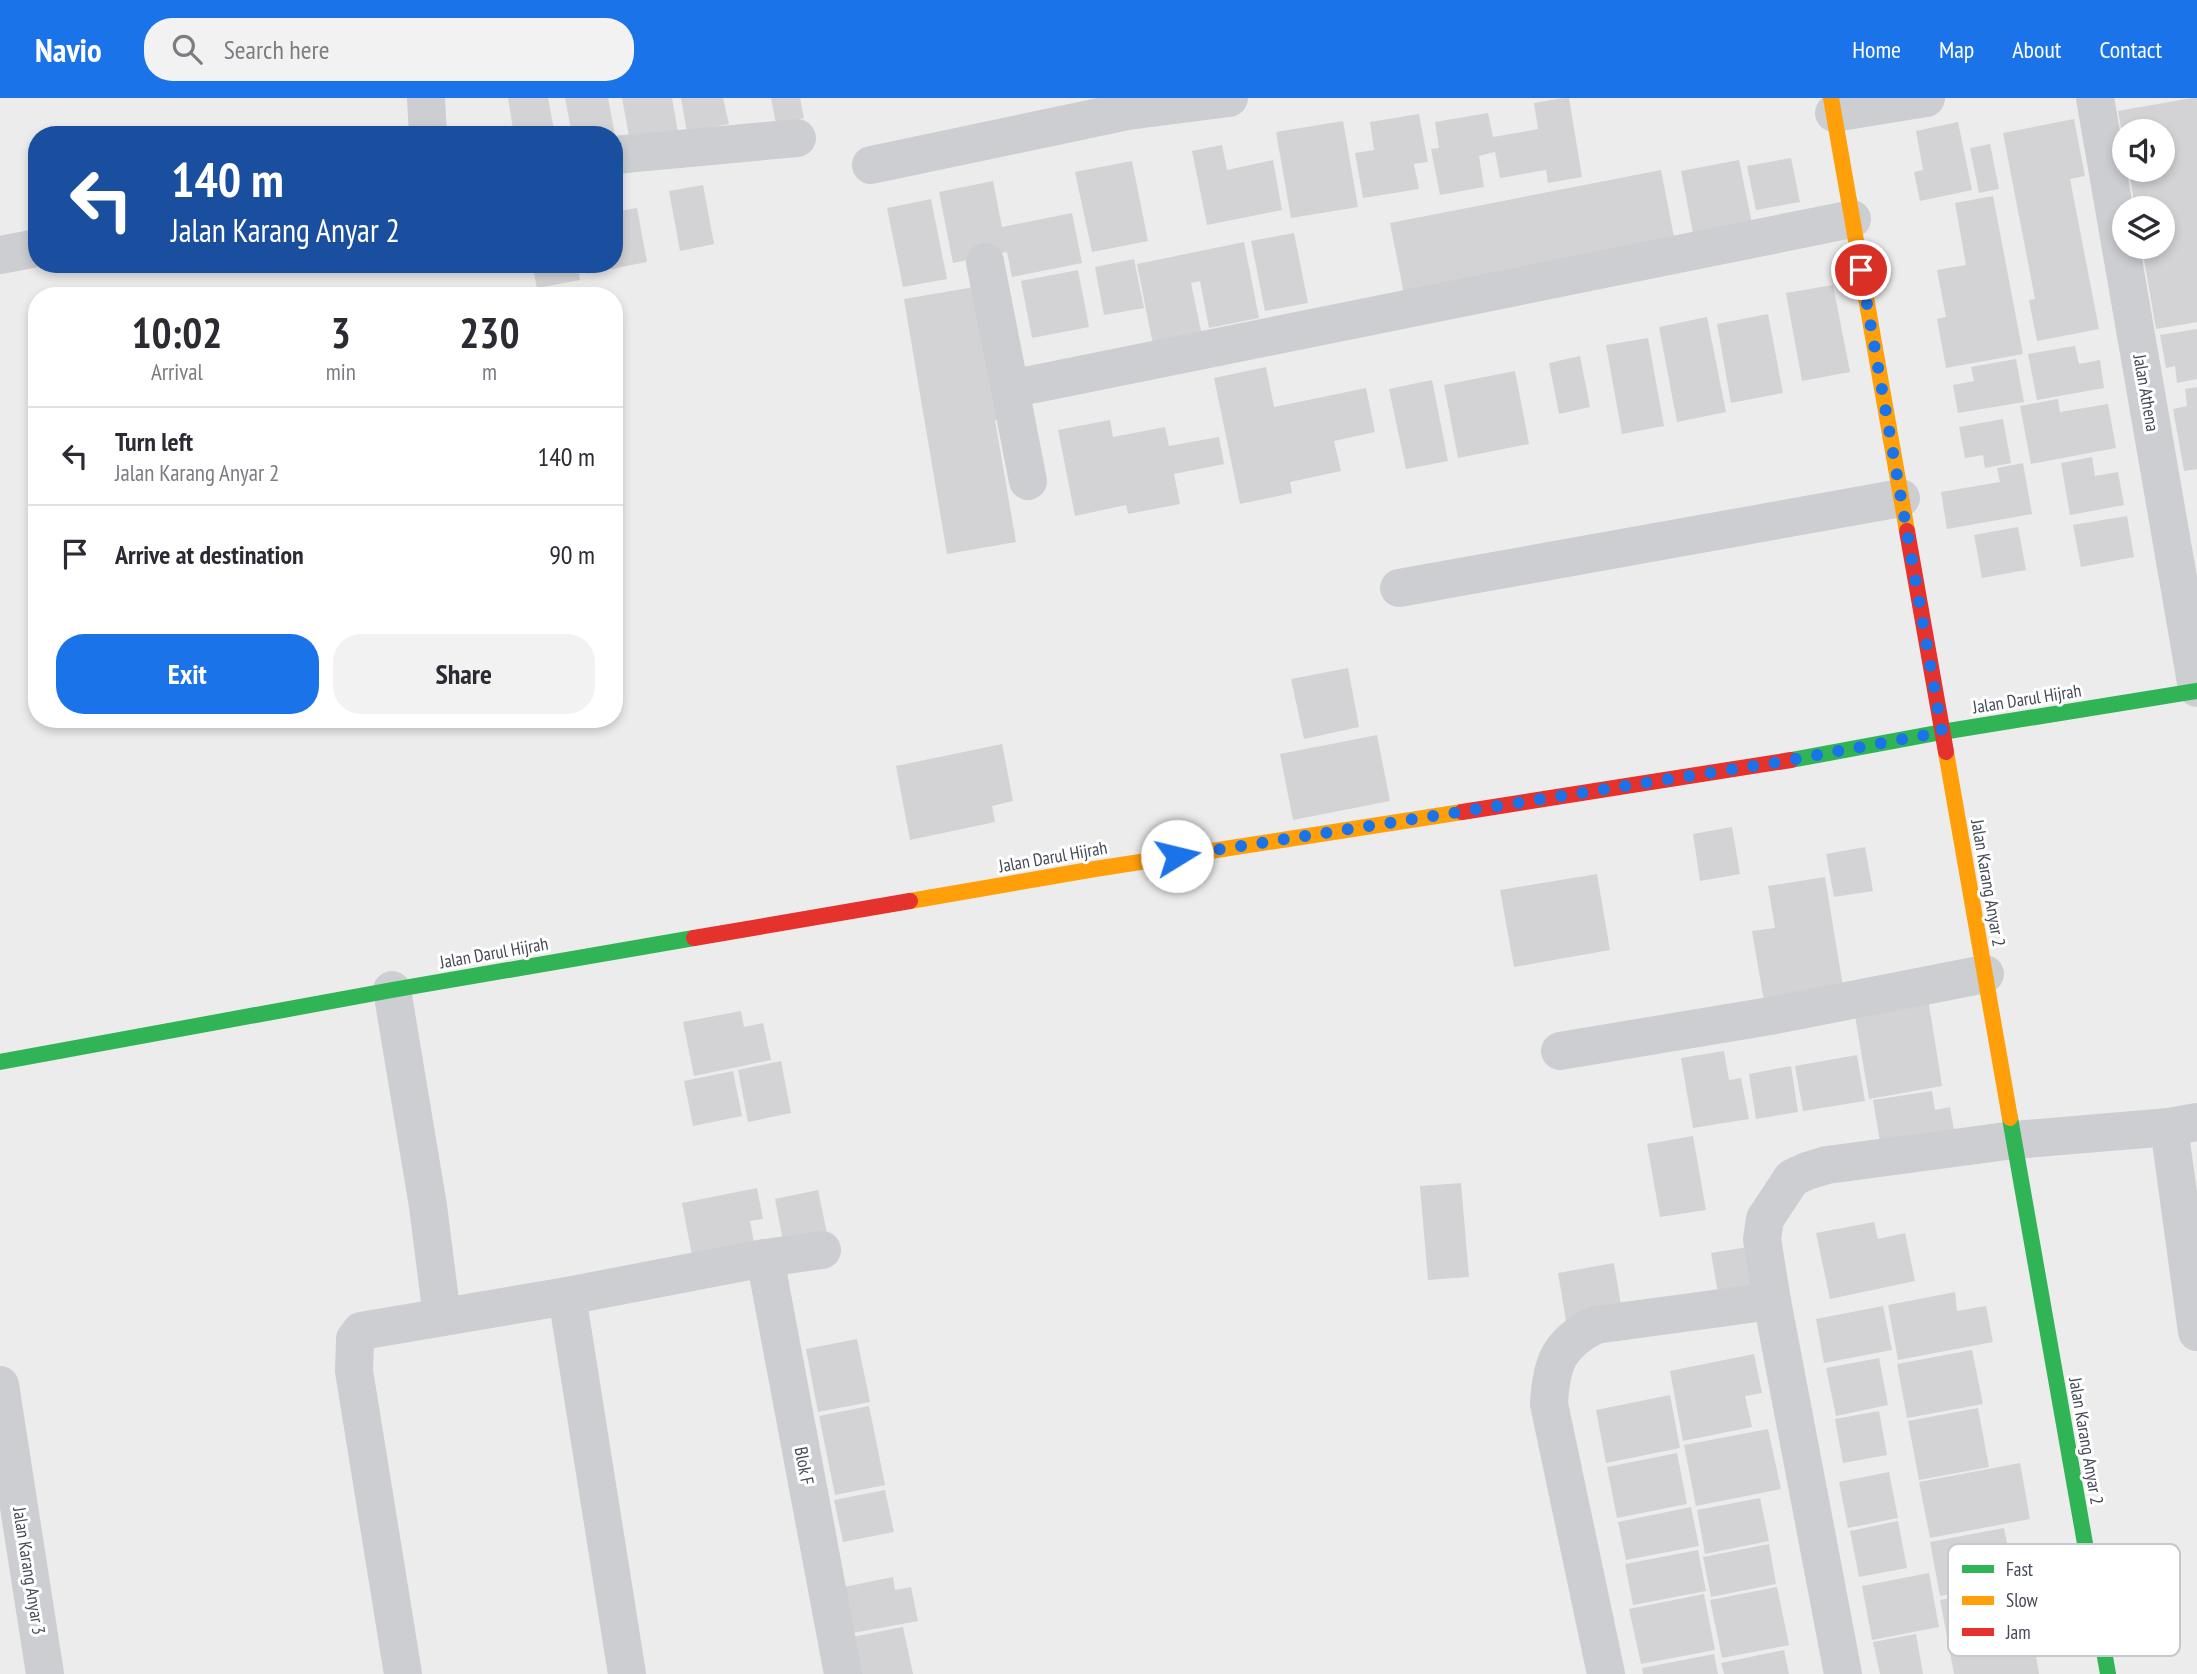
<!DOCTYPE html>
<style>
:root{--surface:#fff;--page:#f2f2f3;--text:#2b2b33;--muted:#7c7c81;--line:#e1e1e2;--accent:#1a73e8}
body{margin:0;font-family:"PT Sans Narrow",sans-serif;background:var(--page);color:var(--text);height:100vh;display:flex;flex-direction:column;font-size:26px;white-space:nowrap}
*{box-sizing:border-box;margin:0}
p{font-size:23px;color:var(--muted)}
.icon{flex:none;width:38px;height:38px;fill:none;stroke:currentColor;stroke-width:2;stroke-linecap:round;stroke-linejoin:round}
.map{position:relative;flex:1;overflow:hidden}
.side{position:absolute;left:28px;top:189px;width:595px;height:441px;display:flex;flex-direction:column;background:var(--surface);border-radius:28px;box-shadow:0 4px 10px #0003}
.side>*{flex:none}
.banner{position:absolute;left:28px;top:28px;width:595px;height:147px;border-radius:28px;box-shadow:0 4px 10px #0003;background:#1a4fa0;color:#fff;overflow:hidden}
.buttons{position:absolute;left:2112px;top:21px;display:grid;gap:14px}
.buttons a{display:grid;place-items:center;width:63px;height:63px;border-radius:50%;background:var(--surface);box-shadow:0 4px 10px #0003;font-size:35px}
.pin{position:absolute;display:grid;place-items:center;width:60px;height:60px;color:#fff;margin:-30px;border:4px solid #fff;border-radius:50%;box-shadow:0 2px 7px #0007}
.me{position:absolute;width:77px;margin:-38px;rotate:81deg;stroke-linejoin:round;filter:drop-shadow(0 0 5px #0008)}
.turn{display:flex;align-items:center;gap:24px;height:147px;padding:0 28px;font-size:32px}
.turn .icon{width:91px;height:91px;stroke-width:2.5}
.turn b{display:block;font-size:49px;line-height:60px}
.eta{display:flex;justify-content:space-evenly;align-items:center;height:119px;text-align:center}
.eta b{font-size:42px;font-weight:700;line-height:49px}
.cta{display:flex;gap:14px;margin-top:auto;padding:14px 28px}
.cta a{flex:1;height:80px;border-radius:28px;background:var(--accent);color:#fff;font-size:28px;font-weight:700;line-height:80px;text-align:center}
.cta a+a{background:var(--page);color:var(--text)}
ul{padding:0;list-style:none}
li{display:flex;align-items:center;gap:21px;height:98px;padding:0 28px;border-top:2px solid var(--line)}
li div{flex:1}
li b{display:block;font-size:26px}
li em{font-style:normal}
header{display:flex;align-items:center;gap:42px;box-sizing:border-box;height:98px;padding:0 35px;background:var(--accent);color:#fff}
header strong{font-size:33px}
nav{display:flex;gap:38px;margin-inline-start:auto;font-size:24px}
.search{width:490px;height:63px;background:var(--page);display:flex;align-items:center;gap:18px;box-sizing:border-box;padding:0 24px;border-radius:28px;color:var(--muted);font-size:26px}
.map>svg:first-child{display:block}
.building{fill:#d3d3d5}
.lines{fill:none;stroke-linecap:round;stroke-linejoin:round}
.street{stroke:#cdced2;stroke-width:38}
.fast{stroke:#30b455;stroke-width:16}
.slow{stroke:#ff9f0a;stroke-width:16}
.jam{stroke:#e5322d;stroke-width:16}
.route{stroke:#1a73e8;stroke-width:12;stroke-dasharray:0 21.6}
.labels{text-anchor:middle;stroke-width:6;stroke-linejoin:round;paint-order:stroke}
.street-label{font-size:18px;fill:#454957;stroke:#fff}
.key{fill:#fff;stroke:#c7c8cd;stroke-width:2}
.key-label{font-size:19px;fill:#454957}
</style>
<header>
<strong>Navio</strong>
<div class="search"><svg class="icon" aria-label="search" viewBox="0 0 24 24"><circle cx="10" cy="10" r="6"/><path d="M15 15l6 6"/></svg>Search here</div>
<nav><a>Home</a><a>Map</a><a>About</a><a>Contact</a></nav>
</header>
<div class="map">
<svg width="2197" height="1576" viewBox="0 0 2197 1576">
<rect width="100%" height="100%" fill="#edecec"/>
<!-- building -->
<g class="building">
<polygon points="508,0 548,0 555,37 514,37"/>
<polygon points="565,0 608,0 615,37 572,37"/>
<polygon points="622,0 672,0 678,35 630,44"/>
<polygon points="681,0 723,0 729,26 687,34"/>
<polygon points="771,0 800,0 804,20 776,26"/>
<polygon points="1563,0 1569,0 1582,79 1548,85 1546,72 1500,80 1495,54 1479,58 1484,89 1440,97 1431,51 1439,50 1435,24 1488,15 1493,39 1538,31 1534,5"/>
<polygon points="2192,0 2197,0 2197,224 2156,231 2142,149 2163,149 2163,110 2135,110 2129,72 2163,72 2163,33 2124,33 2123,40 2118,13"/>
<polygon points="1419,16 1428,64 1414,66 1419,91 1363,100 1355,55 1374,52 1370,24"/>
<polygon points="2074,21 2085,78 2070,81 2099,231 2037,243 2029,202 2035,201 2003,35"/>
<polygon points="1343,23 1358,109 1291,120 1276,34"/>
<polygon points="1958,24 1972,92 1920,103 1914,74 1923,72 1916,33"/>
<polygon points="1990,46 1999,91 1979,95 1970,50"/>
<polygon points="1222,47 1227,72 1273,62 1282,112 1207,127 1192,53"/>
<polygon points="1791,60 1800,104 1756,112 1747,68"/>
<polygon points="1739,62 1754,135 1695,146 1681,73"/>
<polygon points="1132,63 1148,143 1092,154 1075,74"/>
<polygon points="1661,72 1675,144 1404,196 1390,125"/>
<polygon points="993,83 1002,129 1072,115 1082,165 1012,179 1007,154 953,165 939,94"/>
<polygon points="703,87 714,146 680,153 669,93"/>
<polygon points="1993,98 2023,256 1946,270 1937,221 1946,219 1937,172 1966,167 1955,105"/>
<polygon points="931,101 947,181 903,189 887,110"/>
<polygon points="637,110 647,164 586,176 584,166 614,166 614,114"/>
<polygon points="1294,135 1308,205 1265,213 1251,143"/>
<polygon points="1244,144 1259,220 1209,230 1200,183 1191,185 1204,247 1155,257 1137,166"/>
<polygon points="1134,161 1144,210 1104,217 1095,169"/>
<polygon points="532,166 578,166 580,182 537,190"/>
<polygon points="1078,172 1089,229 1032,240 1021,183"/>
<polygon points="1833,187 1850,274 1802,283 1786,195"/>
<polygon points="974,189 1006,319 995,322 1016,444 947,456 904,201"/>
<polygon points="1768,216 1783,295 1731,305 1717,226"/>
<polygon points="1707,219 1726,314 1677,324 1659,229"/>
<polygon points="2197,231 2197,281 2177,285 2175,268 2166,270 2160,237"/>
<polygon points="1648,240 1664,328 1622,336 1606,247"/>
<polygon points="2075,248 2079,266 2100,262 2104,290 2037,302 2028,256"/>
<polygon points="1580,258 1590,309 1559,316 1549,265"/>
<polygon points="2016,261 2024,304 1958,315 1953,287 1974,283 1971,269"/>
<polygon points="1266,269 1274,309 1366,290 1375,334 1334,343 1341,373 1290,384 1292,395 1240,406 1214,280"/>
<polygon points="1515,273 1529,346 1458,360 1444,287"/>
<polygon points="1432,282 1448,363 1406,371 1389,291"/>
<polygon points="2197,289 2197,371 2184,373 2173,311 2187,308 2185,291"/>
<polygon points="2058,301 2060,314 2108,306 2116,350 2031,366 2020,308"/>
<polygon points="2003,321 2011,365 1985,370 1983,357 1965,360 1959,329"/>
<polygon points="1110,322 1113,339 1165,329 1169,348 1219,339 1224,366 1174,376 1180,406 1128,416 1126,407 1075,418 1058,332"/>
<polygon points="2092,359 2095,378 2118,374 2124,407 2070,417 2061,365"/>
<polygon points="2023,365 2032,416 1947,431 1941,394 2000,384 1997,370"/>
<polygon points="2127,418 2134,459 2081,469 2073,427"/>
<polygon points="2018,429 2026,472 1982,480 1974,437"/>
<polygon points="1348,570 1359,629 1304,641 1291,581"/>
<polygon points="1377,637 1390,703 1293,722 1280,656"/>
<polygon points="1002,646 1013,703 992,708 995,724 910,742 896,668"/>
<polygon points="1732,729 1740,776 1700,783 1693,736"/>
<polygon points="1865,749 1873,793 1834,799 1826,756"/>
<polygon points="1597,776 1610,852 1514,869 1500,792"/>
<polygon points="1825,779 1844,895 1765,909 1752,833 1775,830 1768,788"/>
<polygon points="1928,900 1942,988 1869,1001 1854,912"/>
<polygon points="741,913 744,929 763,925 771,962 694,978 683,924"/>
<polygon points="1724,953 1729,982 1741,980 1749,1021 1693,1030 1681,960"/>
<polygon points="1857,957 1865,1003 1803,1013 1795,968"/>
<polygon points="781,963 791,1015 748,1024 738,972"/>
<polygon points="1791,968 1798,1014 1756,1021 1749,976"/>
<polygon points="733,973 742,1018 693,1028 684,983"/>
<polygon points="1932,993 1935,1012 1950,1009 1956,1044 1882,1056 1873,1002"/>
<polygon points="1693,1038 1706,1112 1660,1119 1647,1046"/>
<polygon points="1461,1085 1469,1179 1428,1182 1420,1088"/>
<polygon points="757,1090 763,1121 750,1123 756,1156 694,1168 682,1105"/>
<polygon points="818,1092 829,1145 785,1153 775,1101"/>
<polygon points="1874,1124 1878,1141 1905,1135 1915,1183 1830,1201 1816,1135"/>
<polygon points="1754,1148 1763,1200 1720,1207 1711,1155"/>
<polygon points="1614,1165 1623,1219 1567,1229 1558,1175"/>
<polygon points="1955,1194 1957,1213 1986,1208 1993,1244 1898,1262 1888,1207"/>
<polygon points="1883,1208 1892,1252 1824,1265 1816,1221"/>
<polygon points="857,1241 870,1304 818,1314 806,1251"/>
<polygon points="1972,1252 1983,1306 1907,1320 1897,1266"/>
<polygon points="1754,1256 1762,1295 1745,1298 1752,1329 1683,1343 1670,1273"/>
<polygon points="1879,1260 1888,1307 1836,1318 1826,1270"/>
<polygon points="1670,1297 1680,1350 1606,1365 1596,1312"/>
<polygon points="869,1308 885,1387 835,1397 819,1318"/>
<polygon points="1978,1310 1989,1369 1919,1382 1908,1323"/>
<polygon points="1879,1313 1887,1357 1843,1365 1835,1321"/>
<polygon points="1768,1331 1781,1391 1696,1408 1684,1347"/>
<polygon points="1677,1355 1687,1406 1617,1420 1607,1369"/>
<polygon points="2020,1365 2030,1421 1930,1440 1919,1384"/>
<polygon points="1889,1374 1898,1420 1848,1430 1839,1384"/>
<polygon points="885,1392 894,1434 843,1444 834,1402"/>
<polygon points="1760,1400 1769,1443 1705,1456 1697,1412"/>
<polygon points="1691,1409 1699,1448 1626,1462 1618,1424"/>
<polygon points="1898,1423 1907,1470 1859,1479 1850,1433"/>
<polygon points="2004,1430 2015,1484 1940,1498 1930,1444"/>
<polygon points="1769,1446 1776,1486 1711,1499 1703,1459"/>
<polygon points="1698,1452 1706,1493 1633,1507 1625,1466"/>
<polygon points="1929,1475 1939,1529 1872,1542 1862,1488"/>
<polygon points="893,1479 895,1492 911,1489 918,1523 853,1535 844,1489"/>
<polygon points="2044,1483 2057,1554 2036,1558 2039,1576 1954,1576 1940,1502"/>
<polygon points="1777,1489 1789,1547 1722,1560 1710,1502"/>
<polygon points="1704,1496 1715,1552 1641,1566 1629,1511"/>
<polygon points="903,1529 913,1576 859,1576 852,1539"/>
<polygon points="1916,1536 1923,1576 1880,1576 1873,1544"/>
<polygon points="1784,1552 1789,1576 1724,1576 1721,1565"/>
<polygon points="1714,1556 1718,1576 1643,1576 1642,1570"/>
</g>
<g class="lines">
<!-- street -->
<g class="street">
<polyline points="426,0 428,37"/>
<polyline points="2095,0 2197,590"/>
<polyline points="1834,15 1926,0"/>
<polyline points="614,57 797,40"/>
<polyline points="871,67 1128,13 1229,0"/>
<polyline points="0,157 37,150"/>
<polyline points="985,164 1028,383"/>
<polyline points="1010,291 1852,121"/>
<polyline points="1399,490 1901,400"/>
<polyline points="392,892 428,1108 442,1219"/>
<polyline points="1560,953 1770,918 1985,876"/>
<polyline points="2169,1029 2197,1234"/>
<polyline points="765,1160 843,1576"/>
<polyline points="567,1198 627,1576"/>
<polyline points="0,1287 45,1576"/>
<polyline points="403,1576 354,1273 355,1241 361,1233 567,1198 765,1160 822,1152"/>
<path d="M1606,1576l-57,-270c2,-40 9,-60 46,-79l177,-24"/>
<polyline points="1843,1576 1772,1203 1762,1141 1765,1121 1792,1080 1807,1073 1827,1067 2014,1042 2169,1029 2197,1024"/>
</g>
<!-- fast -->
<g class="fast">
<polyline points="1791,662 1942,634 2197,593"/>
<polyline points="0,964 392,892 694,840"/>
<polyline points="2010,1020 2108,1576"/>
</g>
<!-- slow -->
<g class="slow">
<polyline points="1831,0 1907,433"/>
<polyline points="1946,654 2010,1020"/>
<polyline points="910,803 1095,771 1462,714"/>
</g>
<!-- jam -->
<g class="jam">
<polyline points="1907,433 1946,654"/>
<polyline points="1462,714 1791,662"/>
<polyline points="694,840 910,803"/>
</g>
</g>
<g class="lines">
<!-- route -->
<polyline class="route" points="1177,758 1779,664 1942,634 1861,172"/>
</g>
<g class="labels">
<!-- street labels -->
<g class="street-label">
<text transform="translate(2146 295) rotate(80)" y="6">Jalan Athena</text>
<text transform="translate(2027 601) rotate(-9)" y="6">Jalan Darul Hijrah</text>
<text transform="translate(1053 759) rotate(-10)" y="6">Jalan Darul Hijrah</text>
<text transform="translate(1988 785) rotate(80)" y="6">Jalan Karang Anyar 2</text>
<text transform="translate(494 855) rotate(-10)" y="6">Jalan Darul Hijrah</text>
<text transform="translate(2086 1343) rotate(80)" y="6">Jalan Karang Anyar 2</text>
<text transform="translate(804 1368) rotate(79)" y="6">Blok F</text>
<text transform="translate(29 1473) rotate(81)" y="6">Jalan Karang Anyar 3</text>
</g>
</g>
<!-- legend -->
<rect x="1948" y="1446" width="232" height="112" rx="10" class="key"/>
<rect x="1962" y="1467" width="32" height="8" fill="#30b455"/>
<rect x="1962" y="1498" width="32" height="9" fill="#ff9f0a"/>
<rect x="1962" y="1530" width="32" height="8" fill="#e5322d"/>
<g class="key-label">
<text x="2006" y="1478">Fast</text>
<text x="2006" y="1509">Slow</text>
<text x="2006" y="1541">Jam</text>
</g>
</svg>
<div class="buttons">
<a><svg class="icon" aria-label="sound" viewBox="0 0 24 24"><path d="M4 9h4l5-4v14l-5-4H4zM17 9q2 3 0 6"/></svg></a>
<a><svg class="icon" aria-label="layers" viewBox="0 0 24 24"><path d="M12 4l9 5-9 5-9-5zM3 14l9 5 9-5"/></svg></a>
</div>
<div class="pin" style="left:1861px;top:172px;background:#d93025"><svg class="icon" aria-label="arrive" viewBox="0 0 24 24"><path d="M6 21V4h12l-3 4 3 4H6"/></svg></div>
<svg class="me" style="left:1177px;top:758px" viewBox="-20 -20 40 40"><circle r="19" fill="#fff"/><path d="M0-13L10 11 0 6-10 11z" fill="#1a73e8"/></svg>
<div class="banner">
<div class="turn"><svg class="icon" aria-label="left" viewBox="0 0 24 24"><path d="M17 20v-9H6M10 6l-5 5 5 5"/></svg><div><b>140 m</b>Jalan Karang Anyar 2</div></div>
</div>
<section class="side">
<div class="eta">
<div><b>10:02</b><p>Arrival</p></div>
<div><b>3</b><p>min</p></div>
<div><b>230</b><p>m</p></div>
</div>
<ul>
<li><svg class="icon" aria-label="left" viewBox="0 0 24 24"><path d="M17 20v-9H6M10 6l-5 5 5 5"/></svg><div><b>Turn left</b><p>Jalan Karang Anyar 2</p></div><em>140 m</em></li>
<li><svg class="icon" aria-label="arrive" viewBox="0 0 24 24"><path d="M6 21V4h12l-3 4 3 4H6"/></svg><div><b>Arrive at destination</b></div><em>90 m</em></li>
</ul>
<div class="cta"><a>Exit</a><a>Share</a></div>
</section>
</div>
